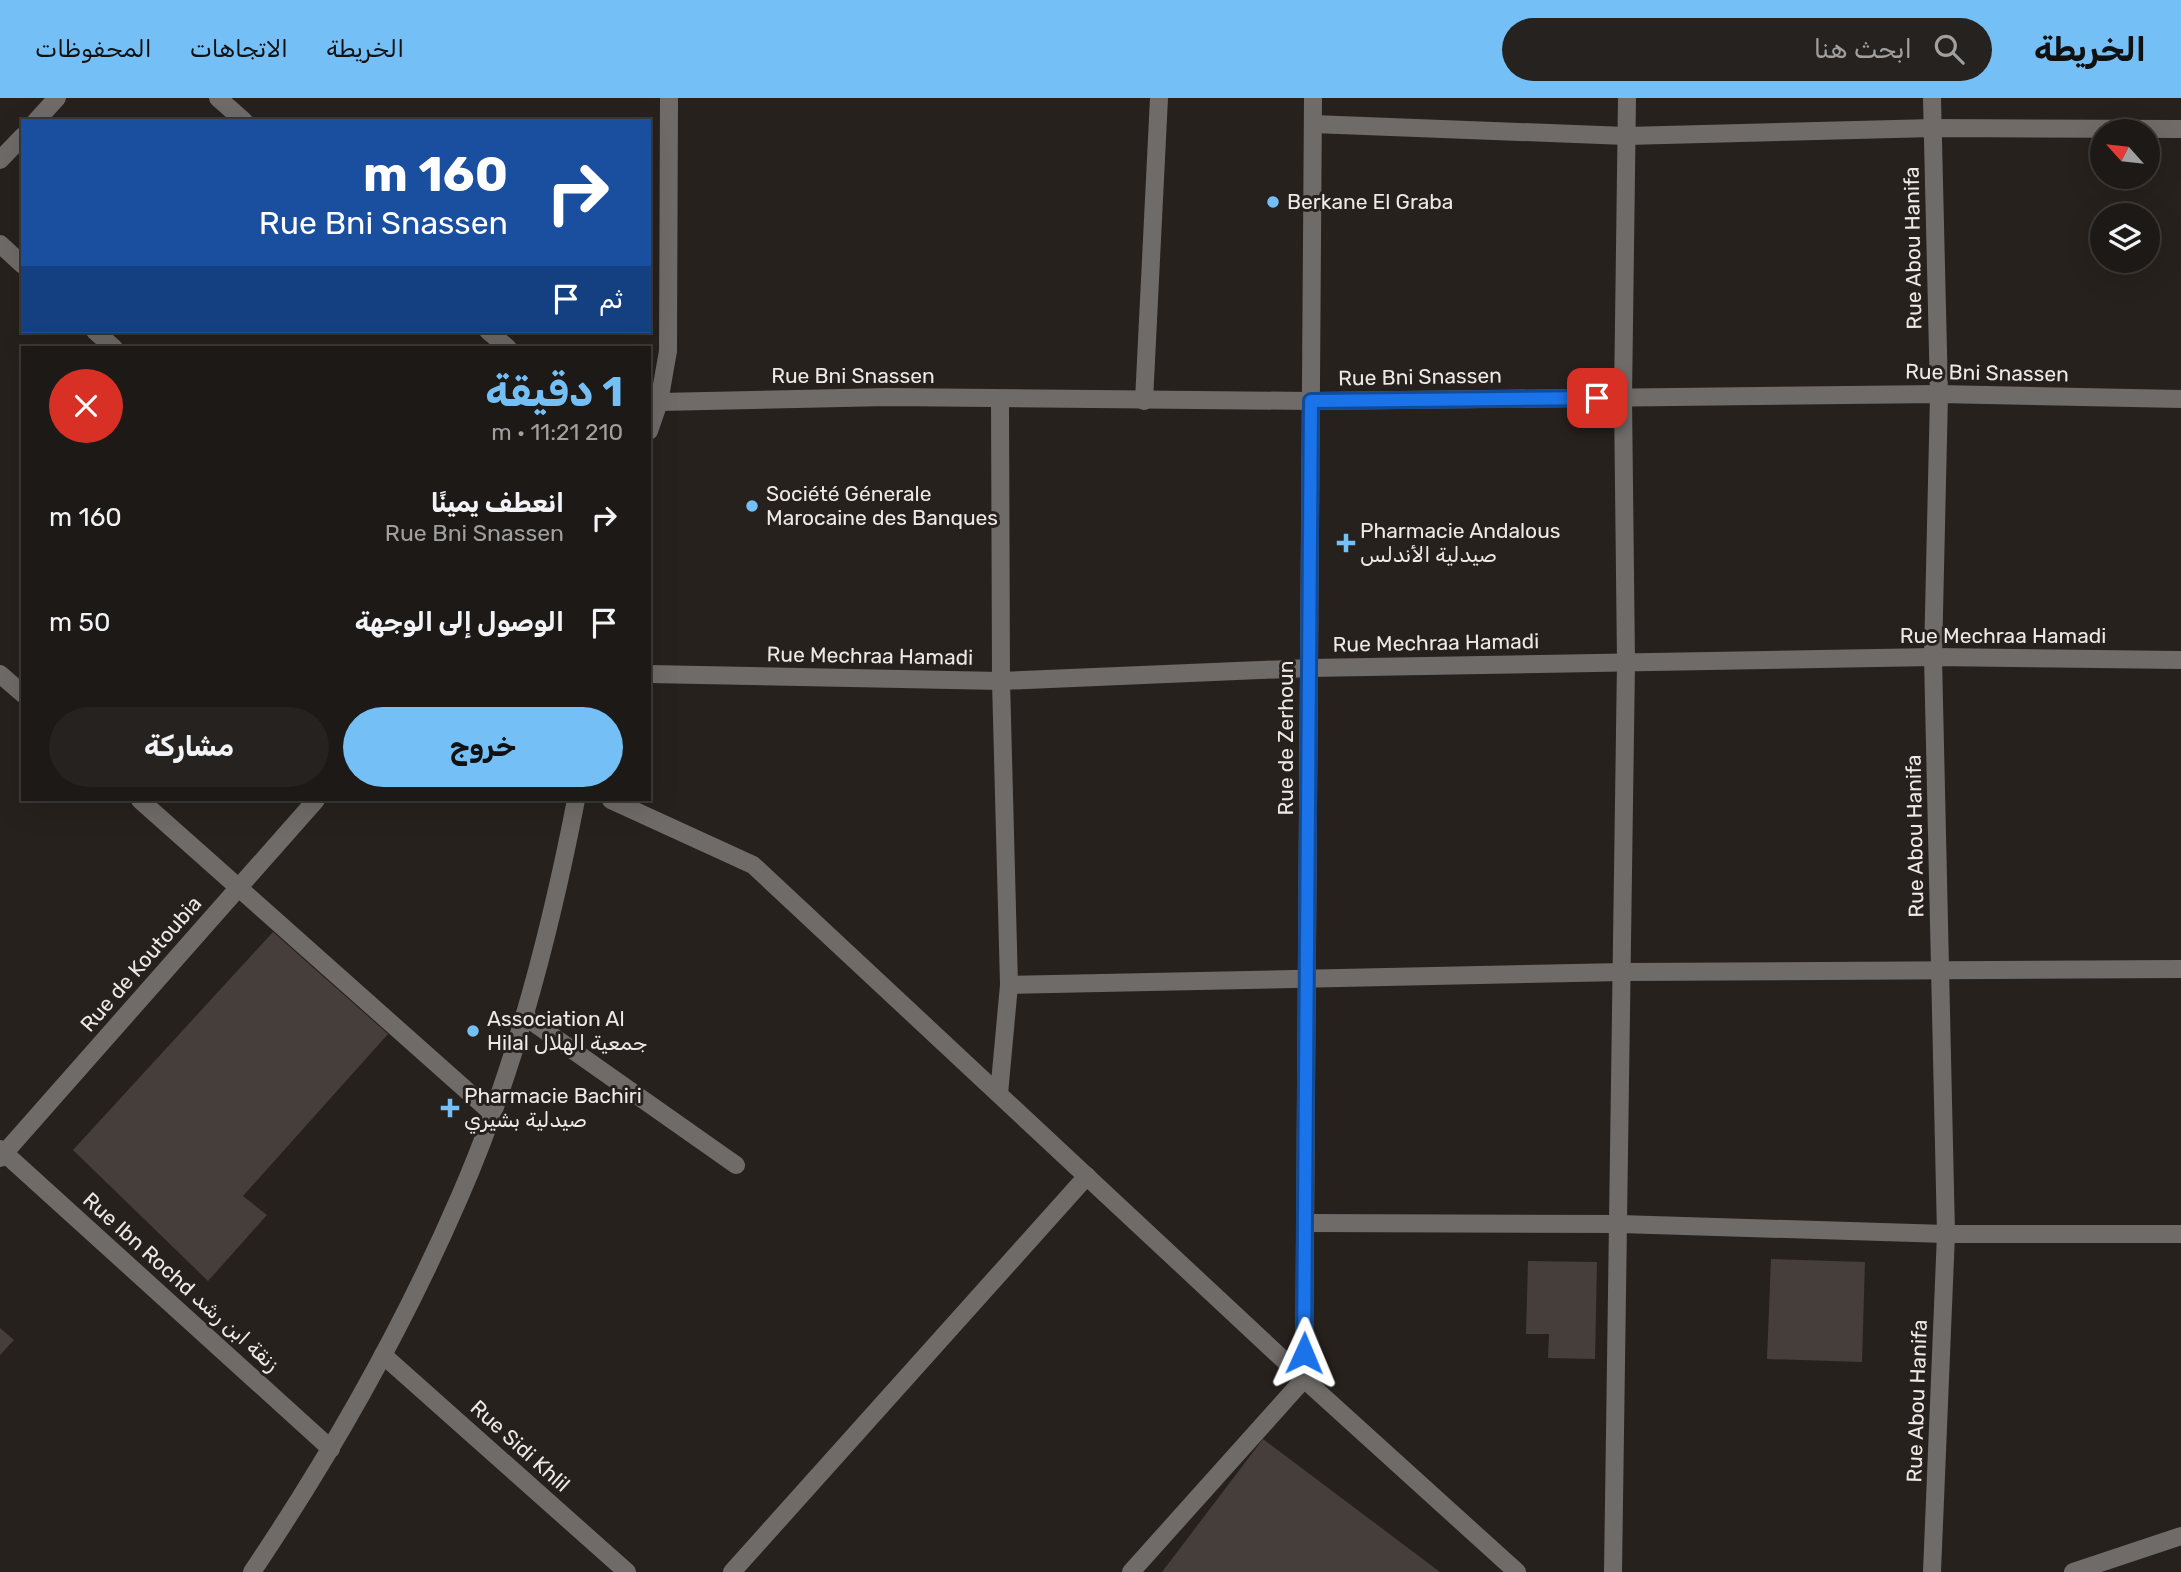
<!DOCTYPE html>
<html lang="ar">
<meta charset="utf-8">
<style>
:root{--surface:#1d1916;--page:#25221f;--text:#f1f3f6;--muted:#a0a0a1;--line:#3b3835;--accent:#74c0f6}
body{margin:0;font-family:Rubik,"Noto Naskh Arabic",sans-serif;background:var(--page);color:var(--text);direction:rtl;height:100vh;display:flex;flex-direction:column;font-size:26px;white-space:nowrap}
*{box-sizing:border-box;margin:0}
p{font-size:23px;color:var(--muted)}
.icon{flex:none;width:38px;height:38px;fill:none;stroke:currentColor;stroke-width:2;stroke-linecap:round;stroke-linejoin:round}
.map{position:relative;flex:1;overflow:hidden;direction:ltr}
.details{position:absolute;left:21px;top:248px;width:630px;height:455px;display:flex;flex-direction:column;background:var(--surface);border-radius:0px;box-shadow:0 7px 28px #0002,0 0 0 2px var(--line);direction:rtl}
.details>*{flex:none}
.top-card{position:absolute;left:21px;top:21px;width:630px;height:214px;border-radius:0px;box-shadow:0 7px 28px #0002,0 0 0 2px var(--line);direction:rtl;background:#1a4fa0;color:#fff;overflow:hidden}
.needle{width:46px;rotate:297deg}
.fabs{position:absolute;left:2090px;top:21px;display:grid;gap:14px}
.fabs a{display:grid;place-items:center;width:70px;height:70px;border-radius:50%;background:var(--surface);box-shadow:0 7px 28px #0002,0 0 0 2px var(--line);font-size:35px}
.pin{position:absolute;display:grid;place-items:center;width:60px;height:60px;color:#fff;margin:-30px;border-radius:14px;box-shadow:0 4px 10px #0006}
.me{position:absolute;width:77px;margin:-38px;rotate:1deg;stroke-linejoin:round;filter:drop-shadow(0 0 5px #0008)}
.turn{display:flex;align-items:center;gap:24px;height:147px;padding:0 28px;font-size:32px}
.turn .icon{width:91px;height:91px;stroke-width:2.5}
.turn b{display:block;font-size:49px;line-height:60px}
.then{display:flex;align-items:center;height:66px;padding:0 28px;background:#0003;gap:14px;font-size:26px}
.round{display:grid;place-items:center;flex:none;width:74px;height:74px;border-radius:37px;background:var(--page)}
.headline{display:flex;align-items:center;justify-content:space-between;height:119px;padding:0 28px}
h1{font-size:42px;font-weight:700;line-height:52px;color:var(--accent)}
.primary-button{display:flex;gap:14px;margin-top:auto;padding:14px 28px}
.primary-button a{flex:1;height:80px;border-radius:42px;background:var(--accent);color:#111;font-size:28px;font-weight:700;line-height:80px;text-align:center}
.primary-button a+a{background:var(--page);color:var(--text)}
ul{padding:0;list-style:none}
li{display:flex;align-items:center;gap:21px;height:105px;padding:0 28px}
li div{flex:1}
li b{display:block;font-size:26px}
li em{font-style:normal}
header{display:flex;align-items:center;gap:42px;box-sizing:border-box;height:98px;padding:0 35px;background:var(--accent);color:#111}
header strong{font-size:33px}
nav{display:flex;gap:38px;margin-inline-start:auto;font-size:24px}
.search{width:490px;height:63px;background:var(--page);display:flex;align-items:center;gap:18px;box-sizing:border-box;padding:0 24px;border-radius:38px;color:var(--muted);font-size:26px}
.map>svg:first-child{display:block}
.building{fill:#453e3b}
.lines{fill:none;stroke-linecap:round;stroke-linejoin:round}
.minor{stroke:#6f6b69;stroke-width:18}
.route-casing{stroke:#114b97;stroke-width:18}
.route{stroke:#1a73e8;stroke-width:12}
.poi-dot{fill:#74c0f6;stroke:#27211d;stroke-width:2.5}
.labels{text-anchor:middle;stroke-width:6;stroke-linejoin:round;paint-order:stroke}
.poi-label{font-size:21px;fill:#eee9e7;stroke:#27211d;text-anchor:start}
.street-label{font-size:21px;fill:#eee9e7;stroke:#27211d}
</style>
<header>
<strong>الخريطة</strong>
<div class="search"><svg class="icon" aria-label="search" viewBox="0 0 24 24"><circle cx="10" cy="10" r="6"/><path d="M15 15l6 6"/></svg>ابحث هنا</div>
<nav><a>الخريطة</a><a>الاتجاهات</a><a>المحفوظات</a></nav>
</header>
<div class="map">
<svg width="2181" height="1474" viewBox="0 0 2181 1474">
<rect width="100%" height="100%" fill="#27211d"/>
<!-- building -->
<g class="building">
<polygon points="273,834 388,936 243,1098 267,1117 208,1183 73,1052"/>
<polygon points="1771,1161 1865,1164 1862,1264 1767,1261"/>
<polygon points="1528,1163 1597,1164 1595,1261 1548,1260 1549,1236 1526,1236"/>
<polygon points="0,1230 14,1242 0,1257"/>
<polygon points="1263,1341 1440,1474 1162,1474"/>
</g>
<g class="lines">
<!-- minor -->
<g class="minor">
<polyline points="218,0 244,23"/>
<polyline points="1932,0 1939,296 1933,559 1946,1136 1932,1474"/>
<polyline points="36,23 57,0"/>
<polyline points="1313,26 1626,38 1933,30 2181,31"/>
<polyline points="0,62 23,38"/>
<polyline points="0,146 23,167"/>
<polyline points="95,233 114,250"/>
<polyline points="488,233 508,250"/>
<polyline points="1000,302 1001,583 1009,887 1623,874 2181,871"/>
<polyline points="1144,303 1159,0"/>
<polyline points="659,304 888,299 1311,303 1939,296 2181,301"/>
<polyline points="649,333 659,304 668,253 669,0"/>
<polyline points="0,576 23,596"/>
<polyline points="649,576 1001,583 1310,570 1933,559 2181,562"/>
<polyline points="140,702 492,1015"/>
<polyline points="611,702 753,767 1304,1281 1517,1474"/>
<polyline points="524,918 736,1067"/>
<polyline points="999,996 1009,887"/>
<polyline points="0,1051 331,1351"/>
<polyline points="0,1060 316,702"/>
<polyline points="1306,1125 1620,1126 1946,1136 2181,1136"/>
<polyline points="383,1257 627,1474"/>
<path d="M252,1474c80,-119 151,-244 208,-376 55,-126 90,-262 116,-396"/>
<polyline points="732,1474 1087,1078"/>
<polyline points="1131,1474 1304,1281 1313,0"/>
<polyline points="1613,1474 1626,564 1623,300 1627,0"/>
<polyline points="2073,1474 2181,1438"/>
</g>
</g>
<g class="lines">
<!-- route casing -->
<g class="route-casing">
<polyline id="route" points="1304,1255 1311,303 1597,300"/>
</g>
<!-- route -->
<use href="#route" class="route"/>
</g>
<!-- markers -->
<g class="poi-dot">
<circle cx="1273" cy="104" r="7"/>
<circle cx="752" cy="408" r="7"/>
<path d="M1342.5 434.5h7v7h7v7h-7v7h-7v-7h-7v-7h7z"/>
<circle cx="473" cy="933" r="7"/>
<path d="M446.5 999.5h7v7h7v7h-7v7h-7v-7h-7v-7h7z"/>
</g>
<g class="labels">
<!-- poi labels -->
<g class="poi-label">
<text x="1287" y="111">Berkane El Graba</text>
<text x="766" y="403">Société Génerale<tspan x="766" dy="24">Marocaine des Banques</tspan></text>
<text x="1360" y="440">Pharmacie Andalous<tspan x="1360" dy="24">صيدلية الأندلس</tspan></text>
<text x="487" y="928">Association Al<tspan x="487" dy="24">Hilal جمعية الهلال</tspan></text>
<text x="464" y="1005">Pharmacie Bachiri<tspan x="464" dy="24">صيدلية بشيري</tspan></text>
</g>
<!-- street labels -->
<g class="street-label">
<text transform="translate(1913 150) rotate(-91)" y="7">Rue Abou Hanifa</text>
<text transform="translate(1987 275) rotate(1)" y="7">Rue Bni Snassen</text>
<text x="853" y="285">Rue Bni Snassen</text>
<text transform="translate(1420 279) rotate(-1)" y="7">Rue Bni Snassen</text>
<text x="2003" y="545">Rue Mechraa Hamadi</text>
<text transform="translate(1436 545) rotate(-1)" y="7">Rue Mechraa Hamadi</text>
<text transform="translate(870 558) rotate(1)" y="7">Rue Mechraa Hamadi</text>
<text transform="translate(1286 640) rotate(-90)" y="7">Rue de Zerhoun</text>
<text transform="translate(1915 738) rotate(-91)" y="7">Rue Abou Hanifa</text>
<text transform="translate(141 866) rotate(-49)" y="7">Rue de Koutoubia</text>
<text transform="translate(181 1184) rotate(42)" y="7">Rue Ibn Rochd زنقة ابن رشد</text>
<text transform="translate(1917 1303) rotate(-88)" y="7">Rue Abou Hanifa</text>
<text transform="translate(520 1348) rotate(42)" y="7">Rue Sidi Khlil</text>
</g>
</g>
</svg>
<div class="fabs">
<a><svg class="needle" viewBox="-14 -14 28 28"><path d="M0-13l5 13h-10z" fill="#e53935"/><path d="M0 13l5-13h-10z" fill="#a0a0a1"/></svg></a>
<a><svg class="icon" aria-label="layers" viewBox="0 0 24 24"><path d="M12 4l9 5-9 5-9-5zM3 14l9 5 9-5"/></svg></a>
</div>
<div class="pin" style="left:1597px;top:300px;background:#d93025"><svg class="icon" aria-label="arrive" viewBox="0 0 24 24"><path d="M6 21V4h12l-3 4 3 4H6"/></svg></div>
<svg class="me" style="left:1304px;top:1255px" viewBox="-20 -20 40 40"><path d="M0-17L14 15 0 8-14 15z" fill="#1a73e8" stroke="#fff" stroke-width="4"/></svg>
<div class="top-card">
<div class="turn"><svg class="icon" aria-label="right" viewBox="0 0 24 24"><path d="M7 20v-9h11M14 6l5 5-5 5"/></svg><div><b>160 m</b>Rue Bni Snassen</div></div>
<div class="then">ثم<svg class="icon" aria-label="arrive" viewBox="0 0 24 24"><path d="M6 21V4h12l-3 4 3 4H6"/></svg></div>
</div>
<section class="details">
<div class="headline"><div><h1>1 دقيقة</h1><p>210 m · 11:21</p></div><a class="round" style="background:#d93025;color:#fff"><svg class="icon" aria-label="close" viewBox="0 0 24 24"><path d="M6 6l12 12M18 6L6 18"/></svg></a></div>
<ul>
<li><svg class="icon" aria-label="right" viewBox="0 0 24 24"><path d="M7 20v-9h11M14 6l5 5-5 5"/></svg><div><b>انعطف يمينًا</b><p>Rue Bni Snassen</p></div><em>160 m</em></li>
<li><svg class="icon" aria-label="arrive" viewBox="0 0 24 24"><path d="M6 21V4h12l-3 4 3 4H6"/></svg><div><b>الوصول إلى الوجهة</b></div><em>50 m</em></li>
</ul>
<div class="primary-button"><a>خروج</a><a>مشاركة</a></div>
</section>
</div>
